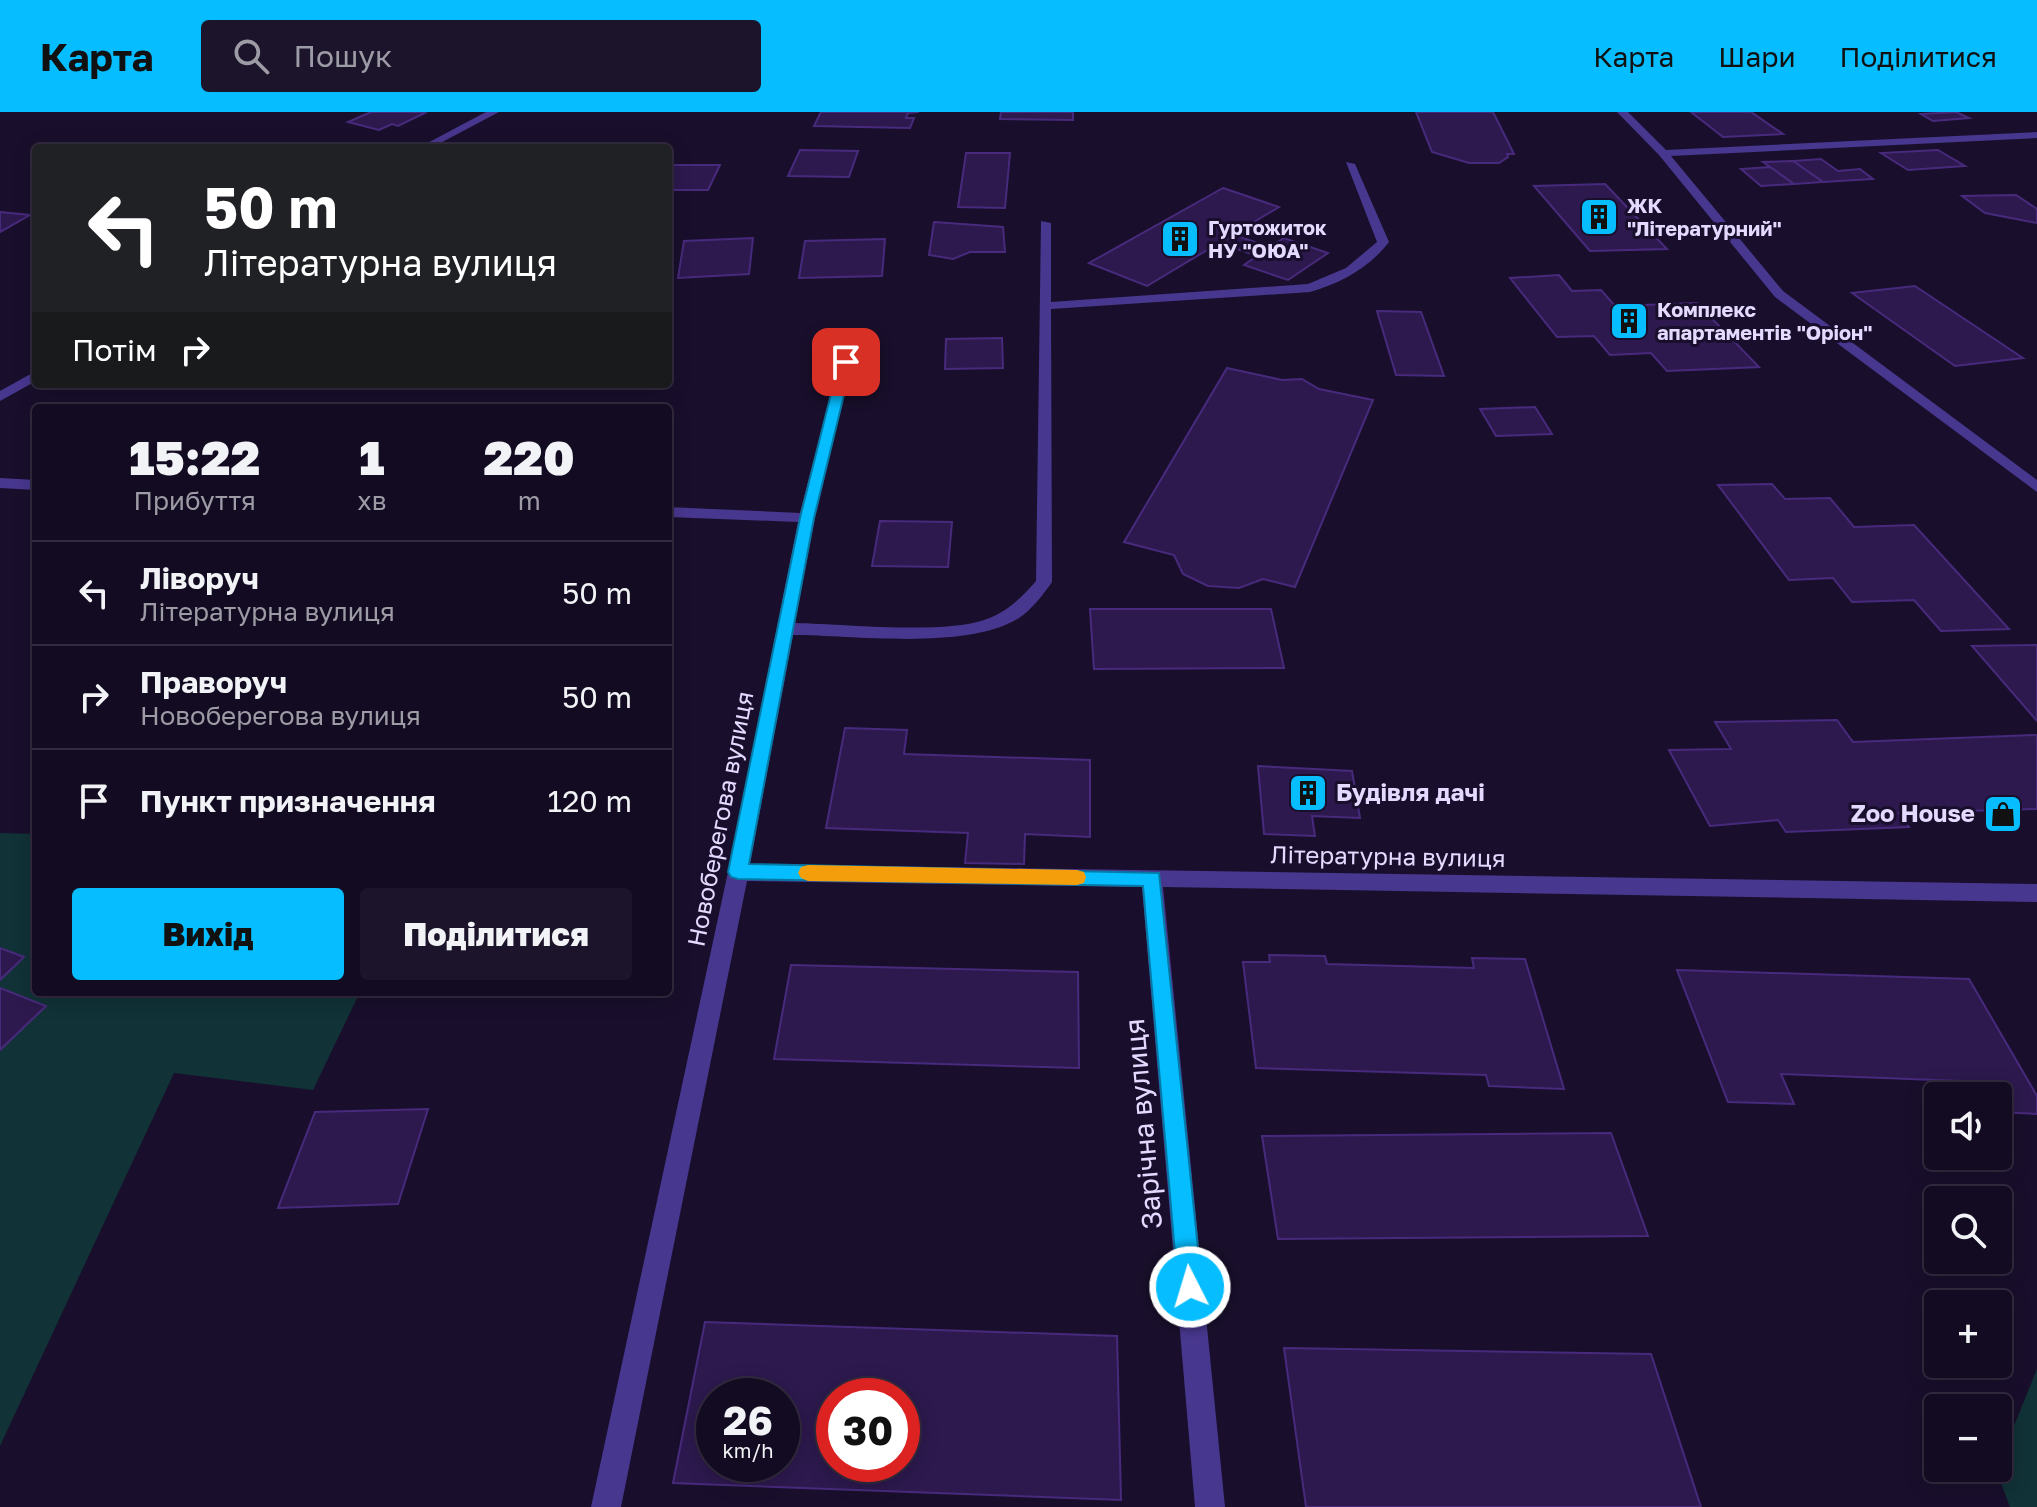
<!DOCTYPE html>
<html lang="uk">
<meta charset="utf-8">
<style>
:root{--surface:#130b21;--page:#1c142a;--text:#f1f3f6;--muted:#9d9ba5;--line:#322b3f;--accent:#06bdff}
body{margin:0;font-family:"Golos Text",sans-serif;background:var(--page);color:var(--text);height:100vh;display:flex;flex-direction:column;font-size:30px;white-space:nowrap}
*{box-sizing:border-box;margin:0}
p{font-size:26px;color:var(--muted)}
.icon{flex:none;width:44px;height:44px;fill:none;stroke:currentColor;stroke-width:2;stroke-linecap:round;stroke-linejoin:round}
.map{position:relative;flex:1;overflow:hidden}
.panel{position:absolute;left:32px;top:292px;width:640px;height:592px;display:flex;flex-direction:column;background:var(--surface);border-radius:8px;box-shadow:0 4px 20px #0003,0 0 0 2px var(--line)}
.panel>*{flex:none}
.hud{position:absolute;left:32px;top:32px;width:640px;height:244px;border-radius:8px;box-shadow:0 4px 20px #0003,0 0 0 2px var(--line);background:#202124;color:#fff;overflow:hidden}
.fabs{position:absolute;left:1924px;top:970px;display:grid;gap:16px}
.fabs a{display:grid;place-items:center;width:88px;height:88px;border-radius:8px;background:var(--surface);box-shadow:0 4px 20px #0003,0 0 0 2px var(--line);font-size:40px}
.speed{position:absolute;left:696px;top:1266px;display:flex;gap:16px;font-size:40px;font-weight:700;text-align:center}
.speed>*{display:grid;place-content:center;width:104px;height:104px;border-radius:50%;background:var(--surface);box-shadow:0 4px 20px #0003,0 0 0 2px var(--line);line-height:1}
.speed small{font-size:20px;font-weight:400}
.speed .limit{border:12px solid #d22;background:#fff;color:#111}
.pin{position:absolute;display:grid;place-items:center;width:68px;height:68px;color:#fff;margin:-34px;border-radius:16px;box-shadow:0 4px 12px #0006}
.me{position:absolute;width:88px;margin:-44px;rotate:355deg;stroke-linejoin:round;filter:drop-shadow(0 0 6px #0008)}
.turn{display:flex;align-items:center;gap:28px;height:168px;padding:0 40px;font-size:36px}
.turn .icon{width:104px;height:104px;stroke-width:2.5}
.turn b{display:block;font-size:56px;line-height:68px}
.then{display:flex;align-items:center;height:76px;padding:0 40px;background:#0003;gap:16px;font-size:30px}
.eta{display:flex;justify-content:space-evenly;align-items:center;height:136px;text-align:center}
.eta b{font-size:48px;font-weight:800;line-height:56px}
.action{display:flex;gap:16px;margin-top:auto;padding:16px 40px}
.action a{flex:1;height:92px;border-radius:8px;background:var(--accent);color:#111;font-size:32px;font-weight:800;line-height:92px;text-align:center}
.action a+a{background:var(--page);color:var(--text)}
ul{padding:0;list-style:none}
li{display:flex;align-items:center;gap:24px;height:104px;padding:0 40px;border-top:2px solid var(--line)}
li div{flex:1}
li b{display:block;font-size:30px}
li em{font-style:normal}
header{display:flex;align-items:center;gap:48px;box-sizing:border-box;height:112px;padding:0 40px;background:var(--accent);color:#111}
header strong{font-size:38px}
nav{display:flex;gap:44px;margin-inline-start:auto;font-size:28px}
.search{width:560px;height:72px;background:var(--page);display:flex;align-items:center;gap:20px;box-sizing:border-box;padding:0 28px;border-radius:8px;color:var(--muted);font-size:30px}
.map>svg:first-child{display:block}
.green{fill:#113237}
.building{fill:#2d194e;stroke:#482a7c;stroke-width:2;fill-rule:evenodd}
.lines{fill:none;stroke-linecap:round;stroke-linejoin:round}
.minor{fill:#48378e;fill-rule:evenodd}
.route{fill:#06bdff;stroke:#047ba6;stroke-width:2}
.slow{fill:#f59e0b}
.labels{text-anchor:middle;stroke-width:6;stroke-linejoin:round;paint-order:stroke}
.far-poi-label{font-size:20px;font-weight:bold;fill:#e4daff;stroke:#190f2c;text-anchor:start}
.poi-label{font-size:24px;font-weight:bold;fill:#e4daff;stroke:#190f2c;text-anchor:start}
.street-label{font-size:24px;fill:#e4daff;stroke:#190f2c}
.near-street-label{font-size:28px;fill:#e4daff;stroke:#190f2c}
</style>
<header>
<strong>Карта</strong>
<div class="search"><svg class="icon" aria-label="search" viewBox="0 0 24 24"><circle cx="10" cy="10" r="6"/><path d="M15 15l6 6"/></svg>Пошук</div>
<nav><a>Карта</a><a>Шари</a><a>Поділитися</a></nav>
</header>
<div class="map">
<svg width="2037" height="1395" viewBox="0 0 2037 1395">
<rect width="100%" height="100%" fill="#190f2c"/>
<!-- green -->
<g class="green">
<polygon points="0,721 36,722 36,880 360,880 313,978 174,961 0,1334"/>
<polygon points="2037,1257 2037,1395 2010,1395 1996,1358"/>
</g>
<!-- building -->
<g class="building">
<polygon points="371,0 420,0 425,1 398,14 392,12 379,18 348,10"/>
<polygon points="821,0 919,0 908,1 906,6 914,6 910,16 814,14"/>
<polygon points="1001,0 1073,0 1073,8 1000,7"/>
<polygon points="1416,0 1493,0 1514,42 1507,42 1508,45 1499,51 1469,51 1432,40"/>
<polygon points="1691,0 1751,0 1783,22 1723,25"/>
<polygon points="1956,0 1969,6 1933,9 1921,2"/>
<polygon points="800,38 858,39 849,65 788,64"/>
<polygon points="1938,38 1965,54 1908,58 1881,41"/>
<polygon points="966,41 1010,41 1005,96 958,95"/>
<polygon points="1821,47 1838,59 1860,57 1873,67 1823,70 1793,49"/>
<polygon points="1793,49 1823,70 1794,72 1763,50"/>
<polygon points="668,53 720,53 708,78 668,78"/>
<polygon points="1770,55 1794,72 1761,74 1741,57"/>
<polygon points="1605,72 1667,137 1590,139 1534,74"/>
<polygon points="1223,76 1279,95 1147,174 1089,151"/>
<polygon points="2016,83 2037,97 2037,111 1985,101 1962,84"/>
<polygon points="0,100 30,103 0,120"/>
<polygon points="934,110 1003,115 1005,140 970,140 953,147 929,143"/>
<polygon points="1234,123 1270,135 1284,126 1328,141 1288,168 1244,153 1257,144 1220,131"/>
<polygon points="753,126 749,162 678,166 684,129"/>
<polygon points="885,127 882,164 799,166 805,129"/>
<polygon points="1559,163 1572,179 1601,178 1615,194 1697,191 1759,255 1667,259 1651,241 1610,243 1594,224 1557,225 1510,166"/>
<polygon points="1915,174 2023,246 1955,254 1852,181"/>
<polygon points="1377,199 1421,200 1444,264 1396,263"/>
<polygon points="1002,226 1003,256 945,257 946,227"/>
<polygon points="1227,256 1282,268 1302,267 1319,277 1373,288 1295,475 1263,467 1239,476 1208,474 1183,462 1174,443 1124,430"/>
<polygon points="1535,295 1552,322 1496,324 1480,297"/>
<polygon points="1772,372 1785,387 1830,386 1854,415 1914,413 2009,517 1941,519 1914,488 1852,490 1833,466 1789,468 1718,373"/>
<polygon points="880,409 952,410 948,455 872,454"/>
<polygon points="1090,497 1271,497 1284,556 1094,557"/>
<polygon points="2037,533 2037,609 1972,534"/>
<polygon points="1837,608 1853,630 2037,623 2037,697 1899,701 1909,715 1786,720 1778,708 1710,714 1669,638 1731,637 1715,610"/>
<polygon points="845,616 907,618 904,642 1090,648 1090,725 1025,722 1024,752 965,751 968,721 826,716"/>
<polygon points="1258,654 1352,659 1360,706 1312,704 1315,724 1264,722"/>
<polygon points="0,836 24,845 0,868"/>
<polygon points="1269,843 1325,844 1327,852 1474,856 1472,846 1525,847 1564,977 1489,974 1486,963 1256,956 1243,850 1270,850"/>
<polygon points="791,853 1078,860 1079,956 774,947"/>
<polygon points="1677,858 1969,867 2037,984 2037,1002 1998,1000 1998,984 1969,984 1961,969 1781,962 1794,992 1728,990"/>
<polygon points="0,876 46,894 0,938"/>
<polygon points="428,997 398,1092 278,1096 315,1000"/>
<polygon points="1611,1021 1648,1124 1278,1127 1262,1024"/>
<path d="M705,1210l412,14 4,164 -448,-17zM714,1284h68v68h-68zM834,1284h68v68h-68z"/>
<polygon points="1284,1236 1651,1242 1701,1395 1306,1395"/>
</g>
<g class="lines">
<!-- minor -->
<g class="minor">
<polygon points="486,0 499,0 431,36 418,36"/>
<polygon points="1617,0 1628,0 1666,38 2037,20 2037,26 1671,44 1783,179 2037,368 2037,380 1775,185 1659,43"/>
<path d="M1346,50l9,2 34,78c-20,26 -48,41 -79,50l-259,17 1,273c-9,13 -20,27 -33,36 -52,33 -165,17 -226,17l-43,229 1287,20v18l-874,-15 62,620h-30l-53,-620 -395,-6 -126,626h-30l137,-635 70,-350 -130,-5v-10l132,6 47,-182 11,-3 1,3 -44,187 -20,105c50,1 149,12 192,-4 21,-8 35,-22 49,-38l5,-360 10,2v79l257,-18 38,-16 31,-26z"/>
<polygon points="36,259 36,269 0,289 0,279"/>
<polygon points="0,366 36,368 36,378 0,376"/>
</g>
</g>
<!-- route -->
<polygon class="route" points="846,247 852,250 814,406 749,752 1159,761 1202,1175 1199,1184 1190,1187 1182,1184 1178,1175 1143,774 738,767 731,765 728,760 800,406 839,250"/>
<!-- slow -->
<polygon class="slow" points="808,753 1077,758 1084,760 1086,765 1084,771 1077,773 808,769 801,766 798,761 801,755"/>
<!-- icons -->
<defs>
<g id="building-square" transform="scale(2)"><rect x="-9" y="-9" width="18" height="18" rx="4" fill="#06bdff" stroke="#190f2c"/><path d="M-4-6H4V6H1V3H-1V6H-4ZM-2.5-4.3h1.7v1.8h-1.7ZM.8-4.3h1.7v1.8H.8ZM-2.5-1h1.7V.8h-1.7ZM.8-1h1.7V.8H.8Z" fill="#111"/></g>
<g id="shop-square" transform="scale(2)"><rect x="-9" y="-9" width="18" height="18" rx="4" fill="#06bdff" stroke="#190f2c"/><path d="M-5-2.5h2.3a2.7 3.5 0 0 1 5.4 0H5L5.5 6h-11ZM-1.5-2.5h3a1.5 2.3 0 0 0-3 0Z" fill="#111"/></g>
</defs>
<g fill-rule="evenodd">
<use href="#building-square" x="1599" y="105"/>
<use href="#building-square" x="1180" y="127"/>
<use href="#building-square" x="1629" y="209"/>
<use href="#building-square" x="1308" y="681"/>
<use href="#shop-square" x="2003" y="702"/>
</g>
<g class="labels">
<!-- far-poi labels -->
<g class="far-poi-label">
<text x="1627" y="101">ЖК<tspan x="1627" dy="23">"Літературний"</tspan></text>
<text x="1208" y="123">Гуртожиток<tspan x="1208" dy="23">НУ "ОЮА"</tspan></text>
<text x="1657" y="205">Комплекс<tspan x="1657" dy="23">апартаментів "Оріон"</tspan></text>
</g>
<!-- poi labels -->
<g class="poi-label">
<text x="1336" y="689">Будівля дачі</text>
<text x="1975" y="710" text-anchor="end">Zoo House</text>
</g>
<!-- street labels -->
<g class="street-label">
<text transform="translate(721 707) rotate(-79)" y="8">Новоберегова вулиця</text>
<text transform="translate(1388 745) rotate(1)" y="8">Літературна вулиця</text>
</g>
<!-- near-street labels -->
<g class="near-street-label">
<text transform="translate(1143 1012) rotate(-95)" y="10">Зарічна вулиця</text>
</g>
</g>
</svg>
<div class="fabs">
<a><svg class="icon" aria-label="sound" viewBox="0 0 24 24"><path d="M4 9h4l5-4v14l-5-4H4zM17 9q2 3 0 6"/></svg></a>
<a><svg class="icon" aria-label="search" viewBox="0 0 24 24"><circle cx="10" cy="10" r="6"/><path d="M15 15l6 6"/></svg></a>
<a>+</a>
<a>−</a>
</div>
<div class="speed"><div>26<small>km/h</small></div><div class="limit">30</div></div>
<div class="pin" style="left:846px;top:250px;background:#d93025"><svg class="icon" aria-label="arrive" viewBox="0 0 24 24"><path d="M6 21V4h12l-3 4 3 4H6"/></svg></div>
<svg class="me" style="left:1190px;top:1175px" viewBox="-20 -20 40 40"><circle r="17" fill="#06bdff" stroke="#fff" stroke-width="3"/><path d="M0-11L8 9 0 5-8 9z" fill="#fff"/></svg>
<div class="hud">
<div class="turn"><svg class="icon" aria-label="left" viewBox="0 0 24 24"><path d="M17 20v-9H6M10 6l-5 5 5 5"/></svg><div><b>50 m</b>Літературна вулиця</div></div>
<div class="then">Потім<svg class="icon" aria-label="right" viewBox="0 0 24 24"><path d="M7 20v-9h11M14 6l5 5-5 5"/></svg></div>
</div>
<section class="panel">
<div class="eta">
<div><b>15:22</b><p>Прибуття</p></div>
<div><b>1</b><p>хв</p></div>
<div><b>220</b><p>m</p></div>
</div>
<ul>
<li><svg class="icon" aria-label="left" viewBox="0 0 24 24"><path d="M17 20v-9H6M10 6l-5 5 5 5"/></svg><div><b>Ліворуч</b><p>Літературна вулиця</p></div><em>50 m</em></li>
<li><svg class="icon" aria-label="right" viewBox="0 0 24 24"><path d="M7 20v-9h11M14 6l5 5-5 5"/></svg><div><b>Праворуч</b><p>Новоберегова вулиця</p></div><em>50 m</em></li>
<li><svg class="icon" aria-label="arrive" viewBox="0 0 24 24"><path d="M6 21V4h12l-3 4 3 4H6"/></svg><div><b>Пункт призначення</b></div><em>120 m</em></li>
</ul>
<div class="action"><a>Вихід</a><a>Поділитися</a></div>
</section>
</div>
